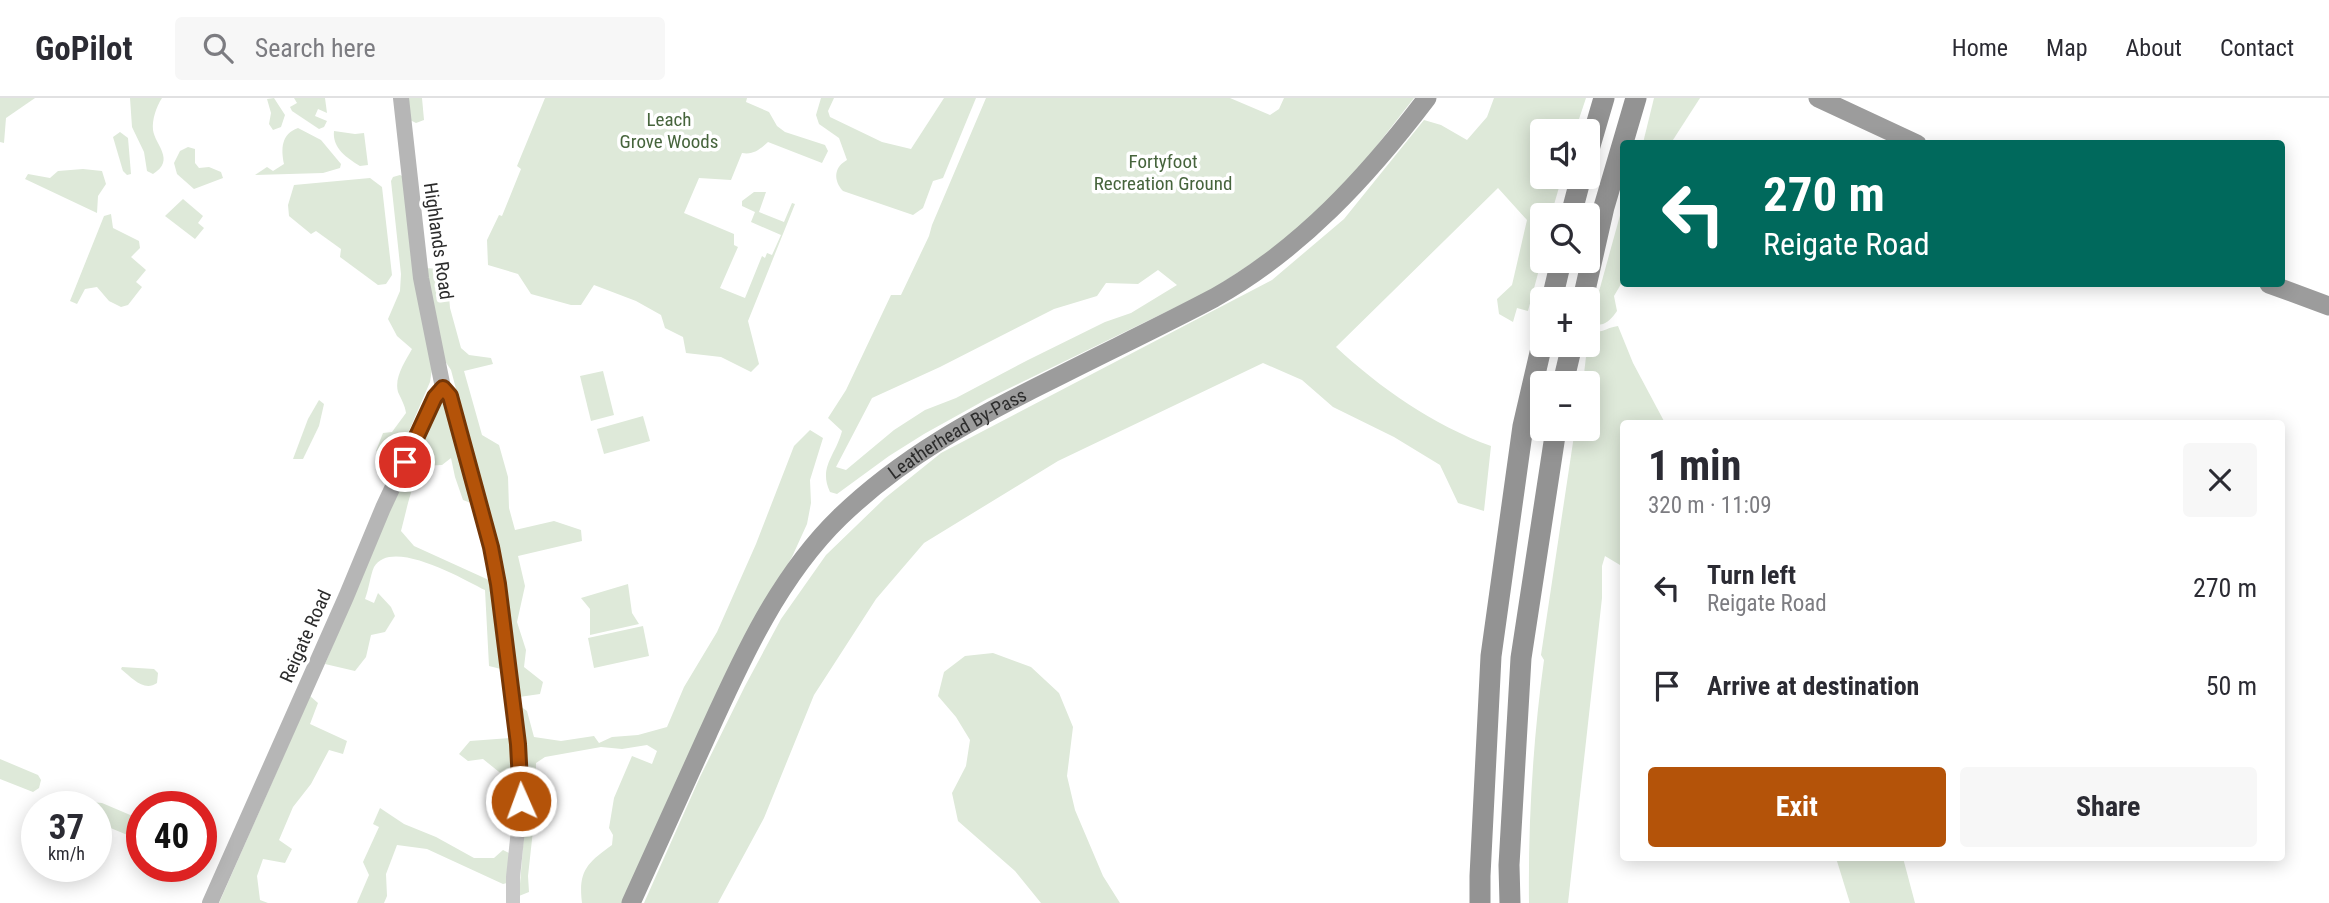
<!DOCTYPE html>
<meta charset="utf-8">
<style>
:root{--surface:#fff;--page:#f7f7f7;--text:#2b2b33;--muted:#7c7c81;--line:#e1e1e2;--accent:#b45309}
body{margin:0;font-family:"Roboto Condensed",sans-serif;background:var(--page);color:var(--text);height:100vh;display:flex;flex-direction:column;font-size:26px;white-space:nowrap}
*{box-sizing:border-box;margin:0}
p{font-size:23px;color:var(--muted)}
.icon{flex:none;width:38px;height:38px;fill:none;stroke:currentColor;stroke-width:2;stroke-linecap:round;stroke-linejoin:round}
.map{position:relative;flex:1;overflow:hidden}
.panel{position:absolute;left:1620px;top:322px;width:665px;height:441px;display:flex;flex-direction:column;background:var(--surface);border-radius:7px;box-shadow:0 4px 18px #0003}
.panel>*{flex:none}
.top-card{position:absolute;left:1620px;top:42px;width:665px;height:147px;border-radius:7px;box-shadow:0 4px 18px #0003;background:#00695c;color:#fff;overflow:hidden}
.controls{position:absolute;left:1530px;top:21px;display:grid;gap:14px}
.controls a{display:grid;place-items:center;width:70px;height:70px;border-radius:7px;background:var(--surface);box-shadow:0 4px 18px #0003;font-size:35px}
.speed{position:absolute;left:21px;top:693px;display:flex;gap:14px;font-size:35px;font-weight:700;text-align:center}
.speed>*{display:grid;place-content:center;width:91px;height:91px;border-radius:50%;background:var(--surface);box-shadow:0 4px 18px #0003;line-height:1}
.speed small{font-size:18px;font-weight:400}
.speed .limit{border:10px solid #d22;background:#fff;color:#111}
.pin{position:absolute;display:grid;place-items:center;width:60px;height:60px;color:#fff;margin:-30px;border:4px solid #fff;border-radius:50%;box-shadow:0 2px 7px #0007}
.me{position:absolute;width:77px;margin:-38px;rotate:358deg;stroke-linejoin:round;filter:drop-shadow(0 0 5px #0008)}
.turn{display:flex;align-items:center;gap:24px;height:147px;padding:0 28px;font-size:32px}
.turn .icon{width:91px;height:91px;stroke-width:2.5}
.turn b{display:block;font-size:49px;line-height:60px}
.round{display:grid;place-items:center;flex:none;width:74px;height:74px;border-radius:7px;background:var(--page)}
.head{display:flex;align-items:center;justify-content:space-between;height:119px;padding:0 28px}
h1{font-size:42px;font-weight:700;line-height:52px}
.action{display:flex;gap:14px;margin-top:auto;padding:14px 28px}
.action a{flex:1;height:80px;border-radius:7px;background:var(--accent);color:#fff;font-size:28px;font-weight:700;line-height:80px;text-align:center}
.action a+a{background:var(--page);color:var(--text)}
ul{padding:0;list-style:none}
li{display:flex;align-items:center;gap:21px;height:98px;padding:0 28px}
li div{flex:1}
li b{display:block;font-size:26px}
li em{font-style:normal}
header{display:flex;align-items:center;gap:42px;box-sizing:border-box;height:98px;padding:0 35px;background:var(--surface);border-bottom:2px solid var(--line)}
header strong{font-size:33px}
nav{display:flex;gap:38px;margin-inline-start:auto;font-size:24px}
.search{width:490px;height:63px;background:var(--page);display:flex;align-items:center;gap:18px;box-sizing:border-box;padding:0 24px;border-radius:7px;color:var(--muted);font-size:26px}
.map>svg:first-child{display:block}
.green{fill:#dee9d9;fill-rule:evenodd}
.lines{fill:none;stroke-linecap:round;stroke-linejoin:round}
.tertiary{stroke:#c9c9c9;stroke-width:14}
.secondary{stroke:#b6b6b6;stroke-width:16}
.trunk{stroke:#9c9c9c;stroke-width:19}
.motorway{stroke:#939393;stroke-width:21}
.route-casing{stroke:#753606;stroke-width:18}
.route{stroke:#b45309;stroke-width:12}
.labels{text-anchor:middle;stroke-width:7;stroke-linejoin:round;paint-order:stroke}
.park-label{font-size:19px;fill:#46643c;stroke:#fff}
.street-label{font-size:19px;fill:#2c2c2c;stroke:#fff}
</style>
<header>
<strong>GoPilot</strong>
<div class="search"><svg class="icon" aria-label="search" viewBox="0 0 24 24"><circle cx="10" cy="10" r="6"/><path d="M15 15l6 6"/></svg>Search here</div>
<nav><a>Home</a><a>Map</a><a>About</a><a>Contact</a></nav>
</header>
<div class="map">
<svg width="2329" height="805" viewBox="0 0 2329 805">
<rect width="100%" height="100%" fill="#fff"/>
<!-- green -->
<g class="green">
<polygon points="0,0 35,0 6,20 4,45 0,44"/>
<path d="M130,0h32c-6,9 -10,22 -9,32 2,15 23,30 0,44l-6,-3 -3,-19 -12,-25z"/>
<polygon points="274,0 285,17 281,29 273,32 269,26 271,15 267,1"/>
<polygon points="294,0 325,0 327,15 318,11 315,18 327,23 324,29 319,31 292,13 290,9 297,5"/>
<polygon points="406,0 422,0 424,22 416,25 408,21"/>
<path d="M545,0h202l-1,4 23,10 8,14 8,6 40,13 3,6 -6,12 -54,-21c-8,7 -14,13 -26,11l-11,27 -32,-2 -15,35 50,21v11l4,2 -18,41 25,10 17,-42 3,2 2,-5 5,2 9,-20 -30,-13 4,-10 -13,-6v-5l12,-9h12l-7,20 25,10 8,-19 3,1 -47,117 11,43 -8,8 -30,-15 -35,-4 -3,-16 -18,-9 -4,-13 -25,-14 -42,-16 -13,20h-10l-40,-11 -13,-20 -30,-9 -1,-25 12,-25 3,1 19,-47 -4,-3z"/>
<path d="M821,0h13l-6,13 2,6 52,25 29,7 33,-51h32l-33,80 -10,3 -10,27 -10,7 -70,-24c-10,-11 -9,-24 4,-31l-8,-22 -20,-14 -3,-9z"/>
<path d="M986,0h244l40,17 9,-6 5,-11h130l-46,59 -45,50 -51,43 -61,40 -224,109 -63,35 -35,22 -52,38 -7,-2c-12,-25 6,-37 12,-61l-14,-13 18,-28 45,-95h10l28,-59 3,-11zM1158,172l19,15 -46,28 -26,9 -77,38 -72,38 -31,12 -31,20 -48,40 -10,-3 36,-69 68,-31 114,-58 43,-13 9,-13 32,1z"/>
<path d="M1494,0h92l-11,33h-33v46h20l-11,38h-9v27l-5,19 4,1 -13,49 -11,-3 -4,14 -14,-8 -2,-15 15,-14 15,-65 -29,-32 -162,159c44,41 97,78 155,99l-7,65 -26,-8 -18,-38 -46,-28 -61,-30 -31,-27 -39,-17 -205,98 -134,82 -48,56 -62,96 -50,123 -46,85h-74l56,-126 45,-91 36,-67 45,-64 59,-57 56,-45 331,-173 72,-61 80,-99 17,5 26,15 20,-23z"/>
<polygon points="1654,0 1700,0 1671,45 1643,45"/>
<path d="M298,30l23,12 20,24 -1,4 -17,5 -68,2 12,-8 6,4 11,-7c-3,-15 -3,-30 14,-36z"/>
<path d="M334,33l21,3 9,-1 4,32 -8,1c-13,-8 -28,-18 -26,-35z"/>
<polygon points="120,34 128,40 131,76 127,77 123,73 113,39"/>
<polygon points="188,49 195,51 195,65 199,70 209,69 221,74 223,80 194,91 177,76 174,65 180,53"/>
<polygon points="83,71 102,73 106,86 98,98 97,115 25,81 28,76 50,80 58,73"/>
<path d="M400,77l4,2 29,186 -3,19 -33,77 -21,-8 7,-18 9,-1 14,-19c-1,-8 -5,-14 -8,-21 -4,-15 7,-30 14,-43l-15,-13 -9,-17 12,-28 1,-17 -10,-93 2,-4z"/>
<polygon points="370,80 382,89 392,177 386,186 378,187 340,159 341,151 316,133 311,136 289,118 288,107 294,87"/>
<polygon points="183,101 203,118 198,125 204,130 195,141 165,118"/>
<path d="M1624,103v78l-10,17 3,15c-8,11 -13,16 -27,13z"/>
<polygon points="111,116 113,130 139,143 140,150 131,159 146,172 136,184 142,189 128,207 121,209 109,203 97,189 85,191 77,206 70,203 104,118"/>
<polygon points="425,170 439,171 448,187 450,210 461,250 469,257 491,260 493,266 464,273 482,337 499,347 508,379 509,410 515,432 554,423 581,432 582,443 518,458 525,488 517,524 526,552 524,569 543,584 540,596 519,599 506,488 500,458 451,272 443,260"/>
<path d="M1618,228l15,37 32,60 -41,1v150l-4,-9 -15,-9 -3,10v32l-34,305h-39c-1,-81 4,-163 15,-243l-3,-5 34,-226h12v-46h-4l6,-53c16,4 15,-2 29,-4z"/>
<polygon points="603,273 614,317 591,323 580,278"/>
<polygon points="319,302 324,306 319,328 303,361 293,361 308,321"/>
<path d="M441,303l3,1 27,101 -8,-3 -8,-23 -4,-19 -9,7 -20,1c-11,20 -15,42 -21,65l13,15 77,35 10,88 -12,-3 -4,-76c-22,-11 -94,-53 -111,-23 -4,9 -5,22 -9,32l9,4 4,-10 13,14 4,9 -10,16 -14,3 -5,22 -11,14 -30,-7 73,-174z"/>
<polygon points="643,318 650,343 604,356 597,331"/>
<path d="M810,332l13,8 -13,42 1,23 -4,21 -15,33 -28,47 -140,299h-42c-4,-32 5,-40 30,-58l1,-10 -4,-7 5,-30 18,-42 20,8 5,-13 -10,-6 -25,4 -21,-2 -56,10 -9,6 -1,49 -7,64 1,16 -10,4 9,-111 -8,-79 7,5 7,26 27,4 33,-5 5,7 13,-6 26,-2 29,-8 17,-40 33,-55 39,-88 38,-98z"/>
<polygon points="628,486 632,515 639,526 590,537 590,511 581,500"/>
<polygon points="643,528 649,558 594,570 588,540"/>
<polygon points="993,555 1031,569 1059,595 1073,629 1067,678 1075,712 1103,778 1120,805 1041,805 1015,773 958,723 952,695 966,668 970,642 956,619 938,598 944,574 965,558"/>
<path d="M122,569l32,2 4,4 -1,10c-13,9 -25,-5 -36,-14z"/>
<polygon points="310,598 318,605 310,626 347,643 343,656 329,652 311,686 293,709 279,742 292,751 285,765 263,761 257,778 260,802 268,805 219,805"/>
<polygon points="511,640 515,681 504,678 483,661 468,663 459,656 470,643"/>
<polygon points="0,661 38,677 41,682 39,690 33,694 0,681"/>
<polygon points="90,704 102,705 142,722 142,743 96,724 96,709 87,709"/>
<polygon points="380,710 404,726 436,739 474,760 494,760 503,752 509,755 507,785 503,786 427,751 397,747 386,776 387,798 384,805 357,805 369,777 363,764 379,729 373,726"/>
<polygon points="1836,760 1903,760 1915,805 1850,805"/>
</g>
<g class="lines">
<!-- tertiary -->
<polyline class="tertiary" points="443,290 450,298 493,461 503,519 520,673 521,703 513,779 513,805"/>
<!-- secondary -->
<polyline class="secondary" points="210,805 346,499 383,410 435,299 443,290 421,180 401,0"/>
<!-- trunk -->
<g class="trunk">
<polyline points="1818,0 1917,46"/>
<polyline points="2269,186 2329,208"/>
<path id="s1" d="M631,805c26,-57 51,-113 77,-170 34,-75 71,-157 132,-216 62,-60 136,-100 213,-138 53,-27 108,-53 161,-81 87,-49 153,-121 213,-200"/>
</g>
<!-- motorway -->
<g class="motorway">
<polyline points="1587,58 1604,0"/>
<polyline points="1571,117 1581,79"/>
<polyline points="1552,201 1561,163"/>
<polyline points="1583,201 1604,109 1636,0"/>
<polyline points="1563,285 1572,247"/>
<polyline points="1480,805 1480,778 1491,558 1523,328 1542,246"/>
<polyline points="1510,805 1509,767 1521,560 1556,331"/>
</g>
</g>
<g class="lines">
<!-- route casing -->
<g class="route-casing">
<polyline id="route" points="405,364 435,299 443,290 450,298 491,449 498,486 518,646 521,703"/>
</g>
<!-- route -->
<use href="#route" class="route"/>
</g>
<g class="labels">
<!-- park labels -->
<g class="park-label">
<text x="669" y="28">Leach<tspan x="669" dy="22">Grove Woods</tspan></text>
<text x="1163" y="70">Fortyfoot<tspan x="1163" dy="22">Recreation Ground</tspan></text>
</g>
<!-- street labels -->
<g class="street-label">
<text transform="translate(439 143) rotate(82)" y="7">Highlands Road</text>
<text dy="7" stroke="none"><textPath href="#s1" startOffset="586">Leatherhead By-Pass</textPath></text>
<text transform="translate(305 538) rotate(-66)" y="7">Reigate Road</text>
</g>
</g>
</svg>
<div class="controls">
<a><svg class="icon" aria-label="sound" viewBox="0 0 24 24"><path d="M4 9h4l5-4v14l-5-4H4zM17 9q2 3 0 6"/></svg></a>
<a><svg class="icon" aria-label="search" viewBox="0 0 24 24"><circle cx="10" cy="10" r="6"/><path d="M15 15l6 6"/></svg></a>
<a>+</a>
<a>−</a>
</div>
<div class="speed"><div>37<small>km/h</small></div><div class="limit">40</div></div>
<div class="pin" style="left:405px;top:364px;background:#d93025"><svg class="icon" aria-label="arrive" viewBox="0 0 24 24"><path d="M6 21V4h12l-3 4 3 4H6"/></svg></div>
<svg class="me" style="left:521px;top:703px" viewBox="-20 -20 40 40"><circle r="17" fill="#b45309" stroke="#fff" stroke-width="3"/><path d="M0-11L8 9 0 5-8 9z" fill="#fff"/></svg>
<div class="top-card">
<div class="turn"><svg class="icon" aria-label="left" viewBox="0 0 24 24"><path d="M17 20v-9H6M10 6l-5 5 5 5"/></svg><div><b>270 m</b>Reigate Road</div></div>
</div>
<section class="panel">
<div class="head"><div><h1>1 min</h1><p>320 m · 11:09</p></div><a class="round"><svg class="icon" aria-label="close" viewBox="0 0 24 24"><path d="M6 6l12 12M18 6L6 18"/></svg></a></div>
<ul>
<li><svg class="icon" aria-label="left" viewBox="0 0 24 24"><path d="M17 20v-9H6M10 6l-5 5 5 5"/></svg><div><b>Turn left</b><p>Reigate Road</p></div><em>270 m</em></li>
<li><svg class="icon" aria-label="arrive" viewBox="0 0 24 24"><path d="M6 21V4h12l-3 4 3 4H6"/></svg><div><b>Arrive at destination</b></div><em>50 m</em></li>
</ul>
<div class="action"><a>Exit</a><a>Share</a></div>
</section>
</div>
